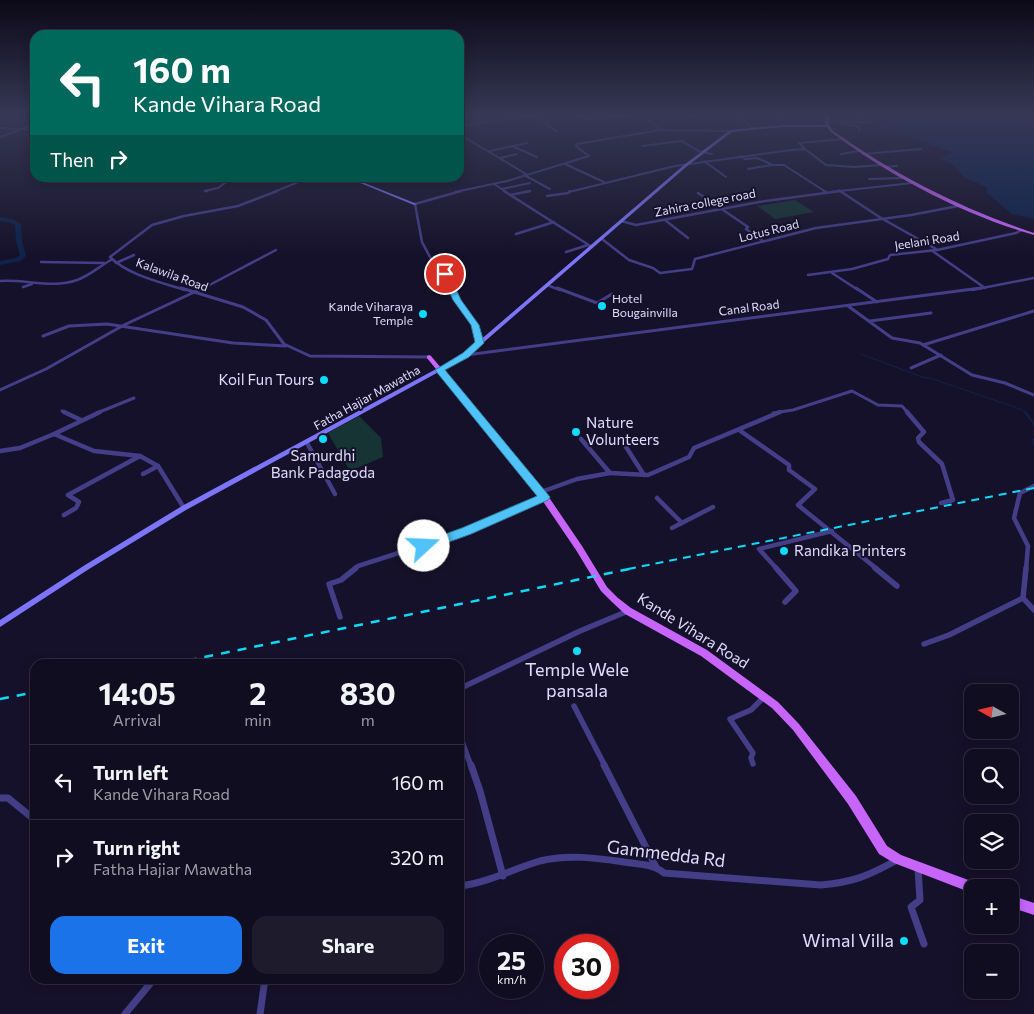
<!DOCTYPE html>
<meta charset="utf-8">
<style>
:root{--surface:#100d20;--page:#1e1b2d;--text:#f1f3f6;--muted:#9c9ca5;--line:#302d3e;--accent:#1a73e8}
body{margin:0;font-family:Commissioner,sans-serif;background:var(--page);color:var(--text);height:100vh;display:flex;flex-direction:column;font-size:19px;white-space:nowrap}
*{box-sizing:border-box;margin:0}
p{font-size:16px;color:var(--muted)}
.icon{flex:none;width:28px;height:28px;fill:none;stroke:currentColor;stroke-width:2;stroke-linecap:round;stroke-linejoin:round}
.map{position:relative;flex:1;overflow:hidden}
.side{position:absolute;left:30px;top:659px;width:434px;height:325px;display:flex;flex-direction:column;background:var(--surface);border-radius:15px;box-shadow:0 2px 12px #0003,0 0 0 1px var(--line)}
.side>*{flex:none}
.guide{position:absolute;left:30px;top:30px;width:434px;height:152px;border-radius:15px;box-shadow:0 2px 12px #0003,0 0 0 1px var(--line);background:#00695c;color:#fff;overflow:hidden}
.needle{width:32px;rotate:278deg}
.fabs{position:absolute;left:964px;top:684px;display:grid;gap:10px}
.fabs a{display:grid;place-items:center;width:55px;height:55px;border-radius:10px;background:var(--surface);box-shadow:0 2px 12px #0003,0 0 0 1px var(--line);font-size:25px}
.speed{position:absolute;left:479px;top:934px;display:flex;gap:10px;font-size:25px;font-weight:700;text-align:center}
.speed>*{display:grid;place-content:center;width:65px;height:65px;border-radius:50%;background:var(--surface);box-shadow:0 2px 12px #0003,0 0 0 1px var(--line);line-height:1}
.speed small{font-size:12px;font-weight:400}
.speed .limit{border:8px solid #d22;background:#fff;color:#111}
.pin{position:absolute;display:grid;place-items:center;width:42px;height:42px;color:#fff;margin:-21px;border:2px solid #fff;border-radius:50%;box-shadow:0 1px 5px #0007}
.me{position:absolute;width:55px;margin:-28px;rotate:70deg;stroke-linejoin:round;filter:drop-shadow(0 0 4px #0008)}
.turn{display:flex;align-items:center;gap:18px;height:105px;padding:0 20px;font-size:22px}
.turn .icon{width:65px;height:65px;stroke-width:2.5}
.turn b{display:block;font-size:35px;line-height:42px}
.then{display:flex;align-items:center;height:48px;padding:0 20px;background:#0003;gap:10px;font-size:19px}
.eta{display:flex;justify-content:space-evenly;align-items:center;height:85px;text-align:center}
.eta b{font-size:30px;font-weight:700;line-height:35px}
.primary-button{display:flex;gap:10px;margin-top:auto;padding:10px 20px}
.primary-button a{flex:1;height:58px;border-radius:15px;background:var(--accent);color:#fff;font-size:20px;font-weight:700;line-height:58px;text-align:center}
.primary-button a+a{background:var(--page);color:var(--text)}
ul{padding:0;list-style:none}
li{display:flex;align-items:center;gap:15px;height:75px;padding:0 20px;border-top:1px solid var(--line)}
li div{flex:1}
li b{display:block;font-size:19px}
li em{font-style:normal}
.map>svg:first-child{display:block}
.green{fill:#153433}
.water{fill:#0e234c}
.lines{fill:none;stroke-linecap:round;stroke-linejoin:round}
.stream-far1{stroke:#0e234c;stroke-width:1}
.stream{stroke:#0e234c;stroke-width:2}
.river{fill:#0e234c;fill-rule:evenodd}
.street-far5{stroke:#433e87;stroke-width:2}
.street-far4{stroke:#433e87;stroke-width:2.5}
.street-far3{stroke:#433e87;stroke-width:3}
.street-far2{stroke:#433e87;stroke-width:4.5}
.street-far1{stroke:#433e87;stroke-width:5.5}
.street{stroke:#433e87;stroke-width:7}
.secondary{fill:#7c75fb;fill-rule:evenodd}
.primary{fill:#c765fb;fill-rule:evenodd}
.rail-far1{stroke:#0ddbf9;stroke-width:2;stroke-dasharray:8 6;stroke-linecap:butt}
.rail{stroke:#0ddbf9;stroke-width:2.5;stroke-dasharray:9 8;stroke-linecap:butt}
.route{fill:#4fc3f7;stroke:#337fa1}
.poi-dot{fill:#0ddbf9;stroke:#16112a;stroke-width:2}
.labels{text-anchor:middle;stroke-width:4;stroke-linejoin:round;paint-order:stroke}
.far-street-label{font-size:12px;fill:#e0dbfe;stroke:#16112a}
.far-poi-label{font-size:12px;fill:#e0dbfe;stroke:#16112a;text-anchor:start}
.poi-label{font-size:15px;fill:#e0dbfe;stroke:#16112a;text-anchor:start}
.street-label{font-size:15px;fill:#e0dbfe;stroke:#16112a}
.near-poi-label{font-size:18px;fill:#e0dbfe;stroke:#16112a}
.near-street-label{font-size:18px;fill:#e0dbfe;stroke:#16112a}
</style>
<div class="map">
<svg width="1034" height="1014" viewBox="0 0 1034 1014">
<rect width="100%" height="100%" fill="#16112a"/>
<!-- green -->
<g class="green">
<polygon points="795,200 814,212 775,219 757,206"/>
<polygon points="359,416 381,438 383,457 350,471 328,433"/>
</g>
<!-- water -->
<polygon class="water" points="903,114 1034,114 1034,219 1012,214 987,193 987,187 965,178 953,165 941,159 952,152 891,131 882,130 880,126"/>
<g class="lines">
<!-- stream-far1 -->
<polyline class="stream-far1" points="861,354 922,377 930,378 1020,409 1026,413"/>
<!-- stream -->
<g class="stream">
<polyline points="1025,412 1034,424"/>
<polyline points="1034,439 1034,444"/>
</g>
<!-- river -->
<polygon class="river" points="0,217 12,219 21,224 22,241 26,256 20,261 0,265 0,261 16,258 20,255 16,241 15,225 9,222 0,221"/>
<!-- street-far5 -->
<g class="street-far5">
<polyline points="481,114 485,116"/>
<polyline points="572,114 586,119 643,115 660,130"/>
<polyline points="716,114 719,114"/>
<polyline points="733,114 753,128"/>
<polyline points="528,115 549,123 546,125 557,131"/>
<polyline points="810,115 819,121 860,122 859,119 862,118"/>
<polyline points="778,116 791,126"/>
<polyline points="692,117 690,116 712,114"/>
<polyline points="860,122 871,122"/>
<polyline points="841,123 859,127 859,130"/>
<polyline points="459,126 518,118 533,114"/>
<polyline points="0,128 35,130"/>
<polyline points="459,134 526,174"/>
<polyline points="0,137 35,124"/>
<polyline points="512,146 537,157"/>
<polyline points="642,146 682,141 702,153"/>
<polyline points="805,149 799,143 843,139"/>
<polyline points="490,151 527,143"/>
<polyline points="702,152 712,154"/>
<polyline points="841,154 859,151"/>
<polyline points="863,154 921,149"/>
<polyline points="740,156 745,159 757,158 773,165 784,165 826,192"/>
<polyline points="500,158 517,154"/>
<polyline points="704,161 726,177"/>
<polyline points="565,164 604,182"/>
<polyline points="885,167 897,166"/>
<polyline points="748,169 772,165"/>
<polyline points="524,175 550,189"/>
<polyline points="869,179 903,178"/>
<polyline points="494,184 506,192"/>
<polyline points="502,189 530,183"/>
<polyline points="839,190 842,192"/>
<polyline points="205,191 218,188 232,178"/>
<polyline points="274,192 308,178"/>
<polyline points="455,192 507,181 589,156 576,146 577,144 660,130 731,131"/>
<polyline points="526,192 530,191"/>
<polyline points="569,192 675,166 791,150 805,149 826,165 854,167 881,165"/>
<polyline points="831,192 912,183"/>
</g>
<!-- street-far4 -->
<g class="street-far4">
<polyline points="205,191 207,191"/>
<polyline points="504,191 592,247"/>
<polyline points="824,191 826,192"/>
<polyline points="840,191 881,218 936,249"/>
<polyline points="698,193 748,227 746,229 763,241"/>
<polyline points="510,195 530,191"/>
<polyline points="547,196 568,193 570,191"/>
<polyline points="665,220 688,238"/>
<polyline points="621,221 636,225 759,202 840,191"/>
<polyline points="516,234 554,222"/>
<polyline points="602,239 629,260 653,268 660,273 692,269 695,259 816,228 911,215 958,206"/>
<polyline points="931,250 985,288"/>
<polyline points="566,252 588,245"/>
<polyline points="41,262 104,263"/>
<polyline points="116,263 134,255"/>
<polyline points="832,273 858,290"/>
<polyline points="808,275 852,269 888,259 890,255 937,250 1016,233 1022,230"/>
<path d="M0,281c25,-2 53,8 77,-1 12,-4 23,-14 34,-20"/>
<polyline points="547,285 560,290"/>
<polyline points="23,287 32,284"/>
<path d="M185,290c-25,-8 -57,-15 -75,-33l42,-32 32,-9 54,-10 39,-15"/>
<polyline points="200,290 276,250"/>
<polyline points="452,290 445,274 430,257 422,242 415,204 461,191"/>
<polyline points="972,290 1034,278"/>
</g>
<!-- street-far3 -->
<g class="street-far3">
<polyline points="181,288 243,307 266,320 284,344 310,356 429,357"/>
<polyline points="452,288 457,300 475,325 480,343"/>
<polyline points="557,288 597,303 612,294"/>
<polyline points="856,288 877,302"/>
<polyline points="848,306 892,338 920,343 972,375 1005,383 1034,395"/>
<polyline points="870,321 931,313"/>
<polyline points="43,336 69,326 107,324 233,343 286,346"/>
<polyline points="923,345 1034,311"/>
<polyline points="466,355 981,288"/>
<polyline points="911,368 941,355"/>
<polyline points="0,390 46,369 124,325 203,288"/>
<polyline points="62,411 67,413"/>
<polyline points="97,413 134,398"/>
<polyline points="773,413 793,410 852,391 878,405 902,406 908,413"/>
</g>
<!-- street-far2 -->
<g class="street-far2">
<polyline points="64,412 81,420"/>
<polyline points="907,412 924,432 918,438 919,442 942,464 953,500 941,503"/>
<polyline points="739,430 789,465 789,470 815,489 798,505 877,569"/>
<polyline points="54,434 100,412"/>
<polyline points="307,443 335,494"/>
<polyline points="626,447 644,475"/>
<polyline points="0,451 20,448 54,434 94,451 140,456 158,466 184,508"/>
<polyline points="610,473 648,475 689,457 694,448 780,412"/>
<polyline points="143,474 158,466"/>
<polyline points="541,492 577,479 610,473 581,439"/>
<polyline points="657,498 682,523"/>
<polyline points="64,515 76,508 79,502 68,495 140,456"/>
<polyline points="672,528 713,507"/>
<polyline points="354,569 358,566 467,531 544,497"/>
<polyline points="777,569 759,549 832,531"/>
<polyline points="1026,569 1028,546 1014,518 1020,493 1034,486"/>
</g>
<!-- street-far1 -->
<g class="street-far1">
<polyline points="776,568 796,591 785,602"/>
<polyline points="875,568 897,586"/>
<polyline points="1026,568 1023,598 1034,610"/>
<polyline points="340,617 329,584 341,580 356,568"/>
<polyline points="924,644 949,635 1023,598"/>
<polyline points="459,689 580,631 628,611"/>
<polyline points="574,706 605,766"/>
<polyline points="459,733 471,766"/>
<polyline points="753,764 751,758 753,753 730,719 751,710 764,697"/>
</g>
<!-- street -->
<g class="street">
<polyline points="471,765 480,791 503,876"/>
<polyline points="604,765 656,867"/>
<polyline points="0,798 8,798 35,820"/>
<polyline points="918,868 920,900 911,907 924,944"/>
<path d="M459,886c29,-3 53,-17 81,-25 27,-7 56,-3 84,1 14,2 29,2 40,11l157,12c33,-3 47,-9 76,-25"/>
<polyline points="125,1014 154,979"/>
<polyline points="260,1014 265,979"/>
</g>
<!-- secondary -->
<g class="secondary">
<polygon points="783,125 827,125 828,126 827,127 783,127 732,132 686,167 468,356 186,510 89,569 0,627 0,620 85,565 182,506 464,354 684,165 730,130"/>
<polygon points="348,178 352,178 417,204 414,205"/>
</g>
<!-- primary -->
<g class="primary">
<path d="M825,114h4v11l4,6c62,44 129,78 201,102v2c-73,-21 -142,-58 -203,-103l-6,-7z"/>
<polygon points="429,355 431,356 544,490 582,546 607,587 618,598 631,608 707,650 778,702 799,724 856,796 887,846 901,855 979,884 981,888 972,888 972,893 894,863 879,854 848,804 793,730 772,708 701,656 625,614 612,602 601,591 576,550 538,494 427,358 427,356"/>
<polygon points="1010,895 1034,903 1034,915 1010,907"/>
</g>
<!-- rail-far1 -->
<polyline class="rail-far1" points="628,569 1034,488"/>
<!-- rail -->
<g class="rail">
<polyline points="171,664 634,568"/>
<polyline points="0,699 35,692"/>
</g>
</g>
<!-- sky -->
<linearGradient id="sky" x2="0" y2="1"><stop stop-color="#0c0917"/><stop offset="0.45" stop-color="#363855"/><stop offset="1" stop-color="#363855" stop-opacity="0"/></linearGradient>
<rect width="1034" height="256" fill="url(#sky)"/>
<!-- route -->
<polygon class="route" points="442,272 448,272 461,300 479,325 484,343 469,357 445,370 550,497 548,500 471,534 424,551 420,549 418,546 420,543 462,528 537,496 435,370 463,353 475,342 471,325 453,300 441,274"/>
<!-- markers -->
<g class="poi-dot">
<circle cx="602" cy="306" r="5"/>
<circle cx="423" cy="314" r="5"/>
<circle cx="324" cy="380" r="5"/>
<circle cx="576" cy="432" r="5"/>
<circle cx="323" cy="439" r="5"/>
<circle cx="784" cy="551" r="5"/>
<circle cx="577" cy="651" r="5"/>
<circle cx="904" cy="941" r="5"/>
</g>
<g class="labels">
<!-- far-street labels -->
<g class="far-street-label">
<text transform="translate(705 203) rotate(-11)" y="4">Zahira college road</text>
<text transform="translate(769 231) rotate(-14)" y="4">Lotus Road</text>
<text transform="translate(927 241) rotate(-9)" y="4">Jeelani Road</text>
<text transform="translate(172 275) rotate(20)" y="4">Kalawila Road</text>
<text transform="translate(749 308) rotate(-7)" y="4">Canal Road</text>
<text transform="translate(367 398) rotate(-29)" y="4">Fatha Hajiar Mawatha</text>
</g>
<!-- far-poi labels -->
<g class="far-poi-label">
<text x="612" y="303">Hotel<tspan x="612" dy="14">Bougainvilla</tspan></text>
<text x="413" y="311" text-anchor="end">Kande Viharaya<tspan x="413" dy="14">Temple</tspan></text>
</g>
<!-- poi labels -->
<g class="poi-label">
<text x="314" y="385" text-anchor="end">Koil Fun Tours</text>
<text x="586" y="428">Nature<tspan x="586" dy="17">Volunteers</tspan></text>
<text x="323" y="461" text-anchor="middle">Samurdhi<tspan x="323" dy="17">Bank Padagoda</tspan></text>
<text x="794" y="556">Randika Printers</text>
</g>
<!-- street labels -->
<g class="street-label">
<text transform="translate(693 631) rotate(32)" y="5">Kande Vihara Road</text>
</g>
<!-- near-poi labels -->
<g class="near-poi-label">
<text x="577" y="676">Temple Wele<tspan x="577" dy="21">pansala</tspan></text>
<text x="894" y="947" text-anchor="end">Wimal Villa</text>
</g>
<!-- near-street labels -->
<g class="near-street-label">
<text transform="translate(666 854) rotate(7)" y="6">Gammedda Rd</text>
</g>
</g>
</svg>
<div class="fabs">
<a><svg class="needle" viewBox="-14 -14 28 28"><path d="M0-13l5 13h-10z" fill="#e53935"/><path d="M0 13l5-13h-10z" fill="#9c9ca5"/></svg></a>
<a><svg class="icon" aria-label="search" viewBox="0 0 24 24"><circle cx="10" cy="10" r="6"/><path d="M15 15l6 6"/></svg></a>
<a><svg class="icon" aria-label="layers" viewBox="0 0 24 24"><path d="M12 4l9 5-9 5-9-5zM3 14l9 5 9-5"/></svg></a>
<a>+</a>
<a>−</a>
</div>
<div class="speed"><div>25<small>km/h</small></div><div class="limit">30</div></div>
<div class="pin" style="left:445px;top:274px;background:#d93025"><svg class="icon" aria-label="arrive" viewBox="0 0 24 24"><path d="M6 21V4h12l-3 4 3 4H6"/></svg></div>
<svg class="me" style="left:424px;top:546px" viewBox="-20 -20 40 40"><circle r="19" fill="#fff"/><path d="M0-13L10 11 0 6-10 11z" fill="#4fc3f7"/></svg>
<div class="guide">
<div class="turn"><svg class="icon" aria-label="left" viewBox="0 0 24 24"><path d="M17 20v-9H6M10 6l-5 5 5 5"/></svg><div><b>160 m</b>Kande Vihara Road</div></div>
<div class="then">Then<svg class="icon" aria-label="right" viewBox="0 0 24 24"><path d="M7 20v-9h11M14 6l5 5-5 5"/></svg></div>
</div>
<section class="side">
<div class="eta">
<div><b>14:05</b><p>Arrival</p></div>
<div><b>2</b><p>min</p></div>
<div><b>830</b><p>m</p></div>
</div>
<ul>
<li><svg class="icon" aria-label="left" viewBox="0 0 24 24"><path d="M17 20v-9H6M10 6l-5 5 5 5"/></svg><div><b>Turn left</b><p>Kande Vihara Road</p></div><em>160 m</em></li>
<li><svg class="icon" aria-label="right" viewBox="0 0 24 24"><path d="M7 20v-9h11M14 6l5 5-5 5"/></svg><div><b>Turn right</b><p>Fatha Hajiar Mawatha</p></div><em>320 m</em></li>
</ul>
<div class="primary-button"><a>Exit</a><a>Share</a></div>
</section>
</div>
